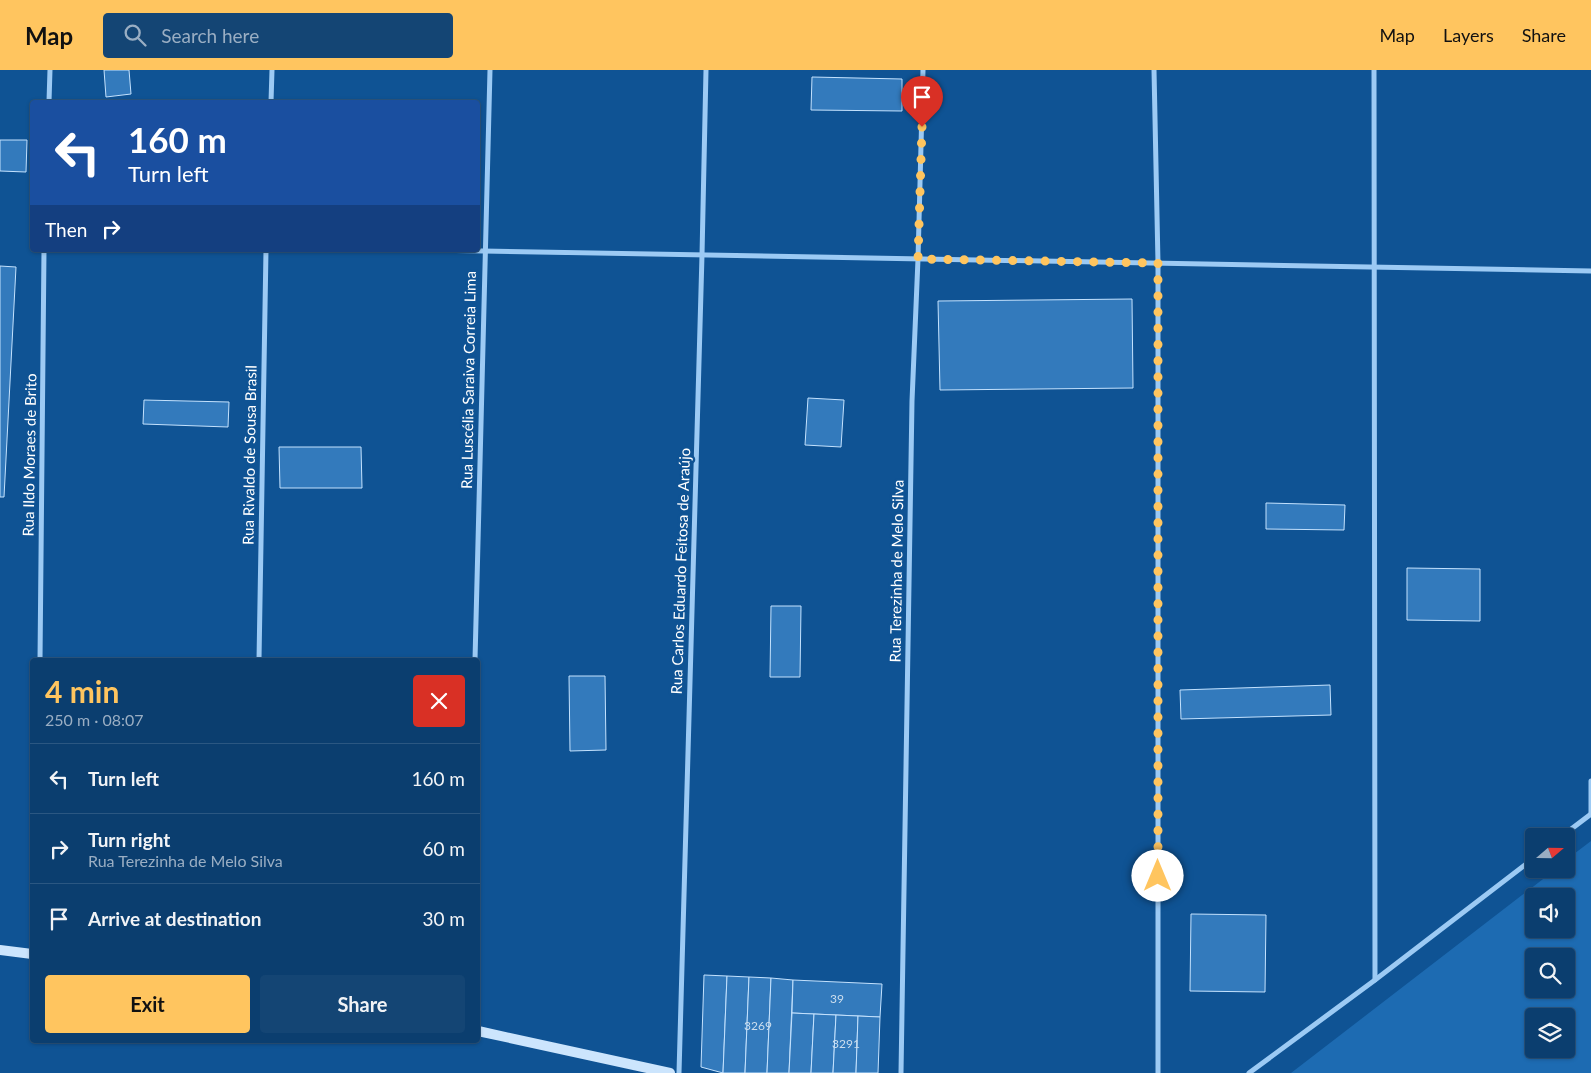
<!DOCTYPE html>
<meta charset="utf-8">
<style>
:root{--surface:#0b3e6f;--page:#144574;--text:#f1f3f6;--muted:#9aaec3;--line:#2b5782;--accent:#ffc55f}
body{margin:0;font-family:Lato,sans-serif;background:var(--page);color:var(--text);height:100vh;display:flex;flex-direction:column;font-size:19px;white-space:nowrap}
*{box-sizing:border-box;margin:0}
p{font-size:16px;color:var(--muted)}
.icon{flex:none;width:28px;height:28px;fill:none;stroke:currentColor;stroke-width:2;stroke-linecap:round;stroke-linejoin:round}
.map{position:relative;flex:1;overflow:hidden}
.side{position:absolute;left:30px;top:588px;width:450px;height:385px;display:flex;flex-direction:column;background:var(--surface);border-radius:5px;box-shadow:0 1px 4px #0004,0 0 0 1px var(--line)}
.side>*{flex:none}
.hud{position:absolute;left:30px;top:30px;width:450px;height:152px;border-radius:5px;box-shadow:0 1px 4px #0004,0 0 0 1px var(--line);background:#1a4fa0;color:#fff;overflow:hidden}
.needle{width:32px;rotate:70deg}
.buttons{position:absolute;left:1525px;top:758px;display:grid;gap:10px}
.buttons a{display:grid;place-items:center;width:50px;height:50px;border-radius:5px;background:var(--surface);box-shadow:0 1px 4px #0004,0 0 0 1px var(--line);font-size:25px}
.pin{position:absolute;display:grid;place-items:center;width:42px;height:42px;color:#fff;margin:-51px -21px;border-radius:50% 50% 50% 0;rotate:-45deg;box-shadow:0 0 5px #0007}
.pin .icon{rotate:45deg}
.me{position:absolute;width:55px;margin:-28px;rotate:0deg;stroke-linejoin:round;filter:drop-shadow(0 0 4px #0008)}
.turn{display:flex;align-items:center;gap:18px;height:105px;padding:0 15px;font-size:22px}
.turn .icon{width:65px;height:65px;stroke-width:2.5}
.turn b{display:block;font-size:35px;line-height:42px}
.then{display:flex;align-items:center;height:48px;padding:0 15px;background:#0003;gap:10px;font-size:19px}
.round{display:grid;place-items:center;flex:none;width:52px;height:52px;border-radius:5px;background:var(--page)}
.overview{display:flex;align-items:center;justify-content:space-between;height:85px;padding:0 15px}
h1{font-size:30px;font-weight:700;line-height:38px;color:var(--accent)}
.cta{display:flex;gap:10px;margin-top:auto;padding:10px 15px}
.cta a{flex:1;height:58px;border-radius:5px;background:var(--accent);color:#111;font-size:20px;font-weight:700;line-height:58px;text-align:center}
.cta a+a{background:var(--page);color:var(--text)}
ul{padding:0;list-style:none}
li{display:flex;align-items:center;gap:15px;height:70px;padding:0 15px;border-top:1px solid var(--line)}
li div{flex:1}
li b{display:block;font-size:19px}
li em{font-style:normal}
header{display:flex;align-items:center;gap:30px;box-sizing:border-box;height:70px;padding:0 25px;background:var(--accent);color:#111}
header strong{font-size:24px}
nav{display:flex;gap:28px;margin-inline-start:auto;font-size:18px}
.search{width:350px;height:45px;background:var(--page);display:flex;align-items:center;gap:12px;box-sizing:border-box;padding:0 18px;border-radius:5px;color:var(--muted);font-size:19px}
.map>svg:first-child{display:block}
.green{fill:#1d6bb2;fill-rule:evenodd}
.building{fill:#337abc;stroke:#c4e2fe}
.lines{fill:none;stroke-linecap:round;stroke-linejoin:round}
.street{stroke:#9ccaf4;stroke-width:5}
.secondary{stroke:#cce5fd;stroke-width:10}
.route{stroke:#ffc55f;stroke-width:9;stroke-dasharray:0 16.2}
.labels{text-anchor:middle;stroke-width:5;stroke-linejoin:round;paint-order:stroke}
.number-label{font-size:12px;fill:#ccdeee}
.street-label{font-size:15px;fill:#fff;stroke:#0f5394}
</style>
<header>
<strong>Map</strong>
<div class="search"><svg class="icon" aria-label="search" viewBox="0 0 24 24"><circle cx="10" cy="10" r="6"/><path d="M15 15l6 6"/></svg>Search here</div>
<nav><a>Map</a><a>Layers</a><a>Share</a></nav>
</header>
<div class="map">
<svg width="1591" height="1003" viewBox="0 0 1591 1003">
<rect width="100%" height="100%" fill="#0f5394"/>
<!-- green -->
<path class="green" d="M1591,771v232h-300l265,-204h10v-9zM1534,826h32v33h-32zM1534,886h32v33h-32zM1534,946h32v33h-32z"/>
<!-- building -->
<g class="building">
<polygon points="104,0 129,0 131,24 106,27"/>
<polygon points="812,7 902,9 902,41 811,40"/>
<polygon points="0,70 27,70 26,102 0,101"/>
<polygon points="0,196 16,197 4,427 0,427"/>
<polygon points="1132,229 1133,318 940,320 938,231"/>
<polygon points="808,328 844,330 841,377 805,375"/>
<polygon points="144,330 229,332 228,357 143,354"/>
<polygon points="279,377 361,377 362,418 280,418"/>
<polygon points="1266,433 1345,435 1344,460 1266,459"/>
<polygon points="1407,498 1480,499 1480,551 1407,550"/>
<polygon points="771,536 801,536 800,607 770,607"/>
<polygon points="569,606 605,606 606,680 570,681"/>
<polygon points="1330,615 1331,645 1181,649 1180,620"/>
<polygon points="1191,844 1266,845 1265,922 1190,921"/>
<polygon points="704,905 727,906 723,1003 701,997"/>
<polygon points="727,906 749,907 745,1003 723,1003"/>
<polygon points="749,907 771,908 767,1003 745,1003"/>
<polygon points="771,908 793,910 789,1003 767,1003"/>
<polygon points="793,910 882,914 880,947 792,943"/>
<polygon points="792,943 814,944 811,1003 789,1003"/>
<polygon points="814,944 836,945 833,1003 811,1003"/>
<polygon points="836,945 858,946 856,1003 833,1003"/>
<polygon points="858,946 880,947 878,1003 856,1003"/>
</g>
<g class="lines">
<!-- street -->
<g class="street">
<polyline points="1154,0 1158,193 1158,1003"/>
<polyline points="1374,0 1375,910"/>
<polyline points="49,32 50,0"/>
<polyline points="271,32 272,0"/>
<polyline points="429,180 1591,201"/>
<polyline points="40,590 44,180"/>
<polyline points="259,590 266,180"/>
<polyline points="475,590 490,0"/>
<polyline points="1591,744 1591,711"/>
<polyline points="1562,766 1591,744"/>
<polyline points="679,1003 702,185 706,0"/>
<polyline points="901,1003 912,331 918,189 923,0"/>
<polyline points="1249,1003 1375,910 1534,788"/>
</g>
<!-- secondary -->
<g class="secondary">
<polyline points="0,880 32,884"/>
<polyline points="478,961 670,1003"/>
</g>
</g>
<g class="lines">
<!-- route -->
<polyline class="route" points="922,57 918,189 1158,193 1158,806"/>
</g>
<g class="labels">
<!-- number labels -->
<g class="number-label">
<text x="837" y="933">39</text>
<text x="758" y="960">3269</text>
<text x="846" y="978">3291</text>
</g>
<!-- street labels -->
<g class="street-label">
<text transform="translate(469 310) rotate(-89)" y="5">Rua Luscélia Saraiva Correia Lima</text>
<text transform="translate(30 385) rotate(-89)" y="5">Rua Ildo Moraes de Brito</text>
<text transform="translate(250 385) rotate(-89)" y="5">Rua Rivaldo de Sousa Brasil</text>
<text transform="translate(681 501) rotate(-88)" y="5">Rua Carlos Eduardo Feitosa de Araújo</text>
<text transform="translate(897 501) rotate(-89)" y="5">Rua Terezinha de Melo Silva</text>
</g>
</g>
</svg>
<div class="buttons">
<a><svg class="needle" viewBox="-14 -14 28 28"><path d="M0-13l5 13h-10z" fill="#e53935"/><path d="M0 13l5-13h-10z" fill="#9aaec3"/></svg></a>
<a><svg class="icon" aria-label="sound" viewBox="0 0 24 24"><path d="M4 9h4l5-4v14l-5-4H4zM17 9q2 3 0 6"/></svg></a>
<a><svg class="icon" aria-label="search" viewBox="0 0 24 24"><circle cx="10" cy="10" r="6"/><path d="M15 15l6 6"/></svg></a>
<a><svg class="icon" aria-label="layers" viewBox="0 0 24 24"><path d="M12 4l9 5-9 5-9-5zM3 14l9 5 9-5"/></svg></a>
</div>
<div class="pin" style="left:922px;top:57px;background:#d93025"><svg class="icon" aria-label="arrive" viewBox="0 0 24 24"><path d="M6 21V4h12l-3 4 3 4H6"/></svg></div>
<svg class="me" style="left:1158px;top:806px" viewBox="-20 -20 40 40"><circle r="19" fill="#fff"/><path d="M0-13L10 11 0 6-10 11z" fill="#ffc55f"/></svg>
<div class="hud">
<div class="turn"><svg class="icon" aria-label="left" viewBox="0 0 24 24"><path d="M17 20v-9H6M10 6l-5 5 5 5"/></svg><div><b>160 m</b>Turn left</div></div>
<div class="then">Then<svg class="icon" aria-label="right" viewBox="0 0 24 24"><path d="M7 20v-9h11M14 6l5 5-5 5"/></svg></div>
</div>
<section class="side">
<div class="overview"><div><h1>4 min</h1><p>250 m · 08:07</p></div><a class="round" style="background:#d93025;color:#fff"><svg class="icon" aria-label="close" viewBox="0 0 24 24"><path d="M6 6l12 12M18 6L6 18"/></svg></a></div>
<ul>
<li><svg class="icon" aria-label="left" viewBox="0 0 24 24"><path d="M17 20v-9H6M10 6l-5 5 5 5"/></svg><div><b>Turn left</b></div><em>160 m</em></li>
<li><svg class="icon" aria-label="right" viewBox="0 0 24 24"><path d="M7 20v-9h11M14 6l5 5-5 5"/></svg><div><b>Turn right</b><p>Rua Terezinha de Melo Silva</p></div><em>60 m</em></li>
<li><svg class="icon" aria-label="arrive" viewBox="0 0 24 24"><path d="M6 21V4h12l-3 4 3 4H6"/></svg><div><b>Arrive at destination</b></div><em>30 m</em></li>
</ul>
<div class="cta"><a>Exit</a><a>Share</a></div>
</section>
</div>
